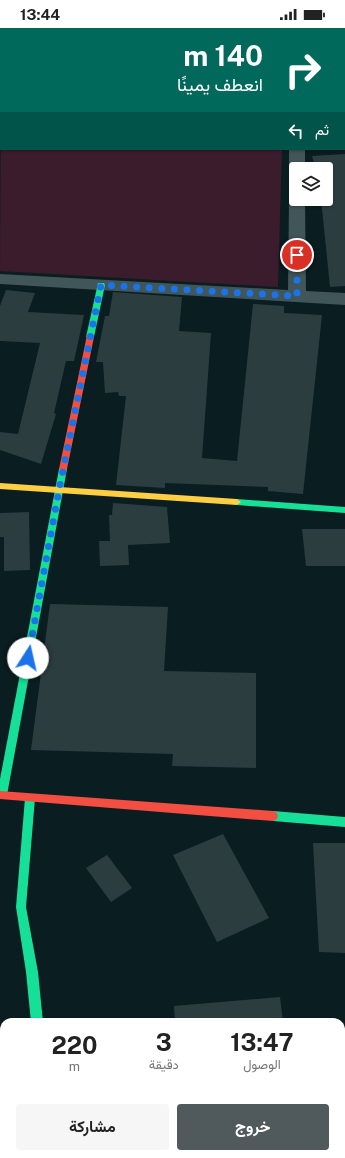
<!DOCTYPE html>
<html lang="ar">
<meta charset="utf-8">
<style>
:root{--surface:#fff;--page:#f6f6f6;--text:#222;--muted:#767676;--accent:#50595b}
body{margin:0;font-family:"Public Sans",Vazirmatn,sans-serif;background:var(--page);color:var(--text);direction:rtl;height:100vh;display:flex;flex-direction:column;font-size:15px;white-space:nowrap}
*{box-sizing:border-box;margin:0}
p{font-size:13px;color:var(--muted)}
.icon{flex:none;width:22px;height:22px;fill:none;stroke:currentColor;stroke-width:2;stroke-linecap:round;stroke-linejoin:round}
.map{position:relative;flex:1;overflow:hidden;direction:ltr}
.drawer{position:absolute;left:0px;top:990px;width:345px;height:140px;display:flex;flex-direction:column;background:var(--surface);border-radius:12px 12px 0 0;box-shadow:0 1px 3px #0004;direction:rtl}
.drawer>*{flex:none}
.guide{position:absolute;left:0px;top:0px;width:345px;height:122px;box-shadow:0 1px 3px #0004;direction:rtl;background:#00695c;color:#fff;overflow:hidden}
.tools{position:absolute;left:289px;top:134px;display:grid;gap:8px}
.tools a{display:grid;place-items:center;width:44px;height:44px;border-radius:4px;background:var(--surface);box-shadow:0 1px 3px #0004;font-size:20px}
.pin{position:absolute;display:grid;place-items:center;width:34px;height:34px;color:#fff;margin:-17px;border:2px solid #fff;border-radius:50%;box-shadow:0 1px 4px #0007}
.me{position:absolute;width:44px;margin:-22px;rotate:10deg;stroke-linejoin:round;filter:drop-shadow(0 0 3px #0008)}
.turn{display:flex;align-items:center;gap:14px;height:84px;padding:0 16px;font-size:18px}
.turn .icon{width:52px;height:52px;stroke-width:2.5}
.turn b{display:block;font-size:28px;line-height:34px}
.then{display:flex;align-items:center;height:38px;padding:0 16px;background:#0003;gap:8px;font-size:15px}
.eta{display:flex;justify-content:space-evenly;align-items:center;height:68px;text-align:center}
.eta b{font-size:24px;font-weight:700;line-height:28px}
.primary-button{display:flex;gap:8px;margin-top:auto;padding:8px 16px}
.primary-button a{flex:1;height:46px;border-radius:4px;background:var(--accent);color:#fff;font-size:16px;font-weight:700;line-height:46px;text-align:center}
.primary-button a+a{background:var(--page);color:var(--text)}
.status{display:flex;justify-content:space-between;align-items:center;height:28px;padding:0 20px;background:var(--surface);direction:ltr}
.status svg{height:11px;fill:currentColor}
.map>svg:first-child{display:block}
.green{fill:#3a1c2d}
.building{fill:#2c3d40}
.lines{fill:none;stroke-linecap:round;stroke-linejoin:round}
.street{fill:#415659;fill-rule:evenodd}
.fast{fill:#16e098;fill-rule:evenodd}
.slow{fill:#ffcf43;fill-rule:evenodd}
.jam{fill:#f24e42;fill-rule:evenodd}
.route{stroke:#1a73e8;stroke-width:7;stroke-dasharray:0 12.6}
</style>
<div class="status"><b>13:44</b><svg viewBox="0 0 49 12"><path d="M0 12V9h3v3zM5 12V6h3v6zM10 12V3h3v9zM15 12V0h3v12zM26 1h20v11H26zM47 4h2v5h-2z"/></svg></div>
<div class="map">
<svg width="345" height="1130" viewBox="0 0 345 1130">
<rect width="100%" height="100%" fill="#0a1d20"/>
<!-- green -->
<polygon class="green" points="1,56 1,121 282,121 278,259 0,243"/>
<!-- building -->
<g class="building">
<polygon points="345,126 345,258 330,259 321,171 326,171 326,141 316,141 312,128"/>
<polygon points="6,262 35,265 28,284 84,287 74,333 66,333 54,385 56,386 41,436 0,422 0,404 18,406 40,315 0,313 0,278"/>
<polygon points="113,264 182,269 179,303 211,305 202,430 237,433 253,276 284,278 284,285 322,287 303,466 268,463 268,459 165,455 165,460 116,457 126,368 119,368 118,364 105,365 103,334 96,334 105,288 109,288"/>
<polygon points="113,475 167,479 170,515 128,517 129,537 100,538 99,513 110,513 109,487 112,487"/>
<polygon points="29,484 30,542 4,543 4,509 0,509 0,485"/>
<polygon points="302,501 345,501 345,538 306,538"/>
<polygon points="50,576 168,579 164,643 256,645 256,740 172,738 173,726 31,722"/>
<polygon points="223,806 269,890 217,914 173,827"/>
<polygon points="313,815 345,815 345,925 319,924"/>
<polygon points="107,827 132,860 111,874 86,840"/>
<polygon points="280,969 283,994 175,994 174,978"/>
</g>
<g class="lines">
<!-- street -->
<g class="street">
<rect x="147" y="0" width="14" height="1"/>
<rect x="269" y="0" width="14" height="1"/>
<rect x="0" y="33" width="1" height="8"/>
<rect x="344" y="50" width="1" height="8"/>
<polygon points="289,121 305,121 305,141 296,141 296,146 291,144 289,141"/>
<polygon points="296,166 296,171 305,171 306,263 345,265 345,277 0,256 0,246 288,262 289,171 291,168"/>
</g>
<!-- fast -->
<g class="fast">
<polygon points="98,255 104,255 105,257 94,309 90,311 86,309"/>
<polygon points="63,438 67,441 7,767 6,770 2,771 0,771 0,751 59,441"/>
<polygon points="237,471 345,479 345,485 237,477 233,474"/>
<polygon points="30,766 34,767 35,770 26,879 38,944 43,994 31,994 26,944 16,879 25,770 26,767"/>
<polygon points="273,783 345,789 345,799 273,793 269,791 268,788 269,785"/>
<polygon points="31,1126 43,1126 42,1130 30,1130"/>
</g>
<!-- slow -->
<polygon class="slow" points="0,455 237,471 241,474 237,477 0,461"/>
<!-- jam -->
<g class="jam">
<polygon points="87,307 93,307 94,309 67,441 63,444 59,441"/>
<polygon points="0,763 273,783 277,785 278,788 277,791 273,793 0,771"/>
</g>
</g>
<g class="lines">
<!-- route -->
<polyline class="route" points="28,630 59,462 101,257 297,268 297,227"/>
</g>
</svg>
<div class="tools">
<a><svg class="icon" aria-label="layers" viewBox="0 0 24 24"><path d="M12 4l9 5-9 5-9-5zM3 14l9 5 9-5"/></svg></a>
</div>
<div class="pin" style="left:297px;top:227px;background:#d93025"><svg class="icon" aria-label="arrive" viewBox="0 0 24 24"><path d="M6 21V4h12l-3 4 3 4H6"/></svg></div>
<svg class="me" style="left:28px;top:630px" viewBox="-20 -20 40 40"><circle r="19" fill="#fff"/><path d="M0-13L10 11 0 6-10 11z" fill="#1a73e8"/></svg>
<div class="guide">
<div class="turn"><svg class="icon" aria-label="right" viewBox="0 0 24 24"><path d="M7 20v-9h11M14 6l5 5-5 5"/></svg><div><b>140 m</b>انعطف يمينًا</div></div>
<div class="then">ثم<svg class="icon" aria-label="left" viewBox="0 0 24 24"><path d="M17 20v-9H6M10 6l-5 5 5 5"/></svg></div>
</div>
<section class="drawer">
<div class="eta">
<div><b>13:47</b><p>الوصول</p></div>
<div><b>3</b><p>دقيقة</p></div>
<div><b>220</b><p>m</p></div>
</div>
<div class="primary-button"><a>خروج</a><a>مشاركة</a></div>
</section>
</div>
